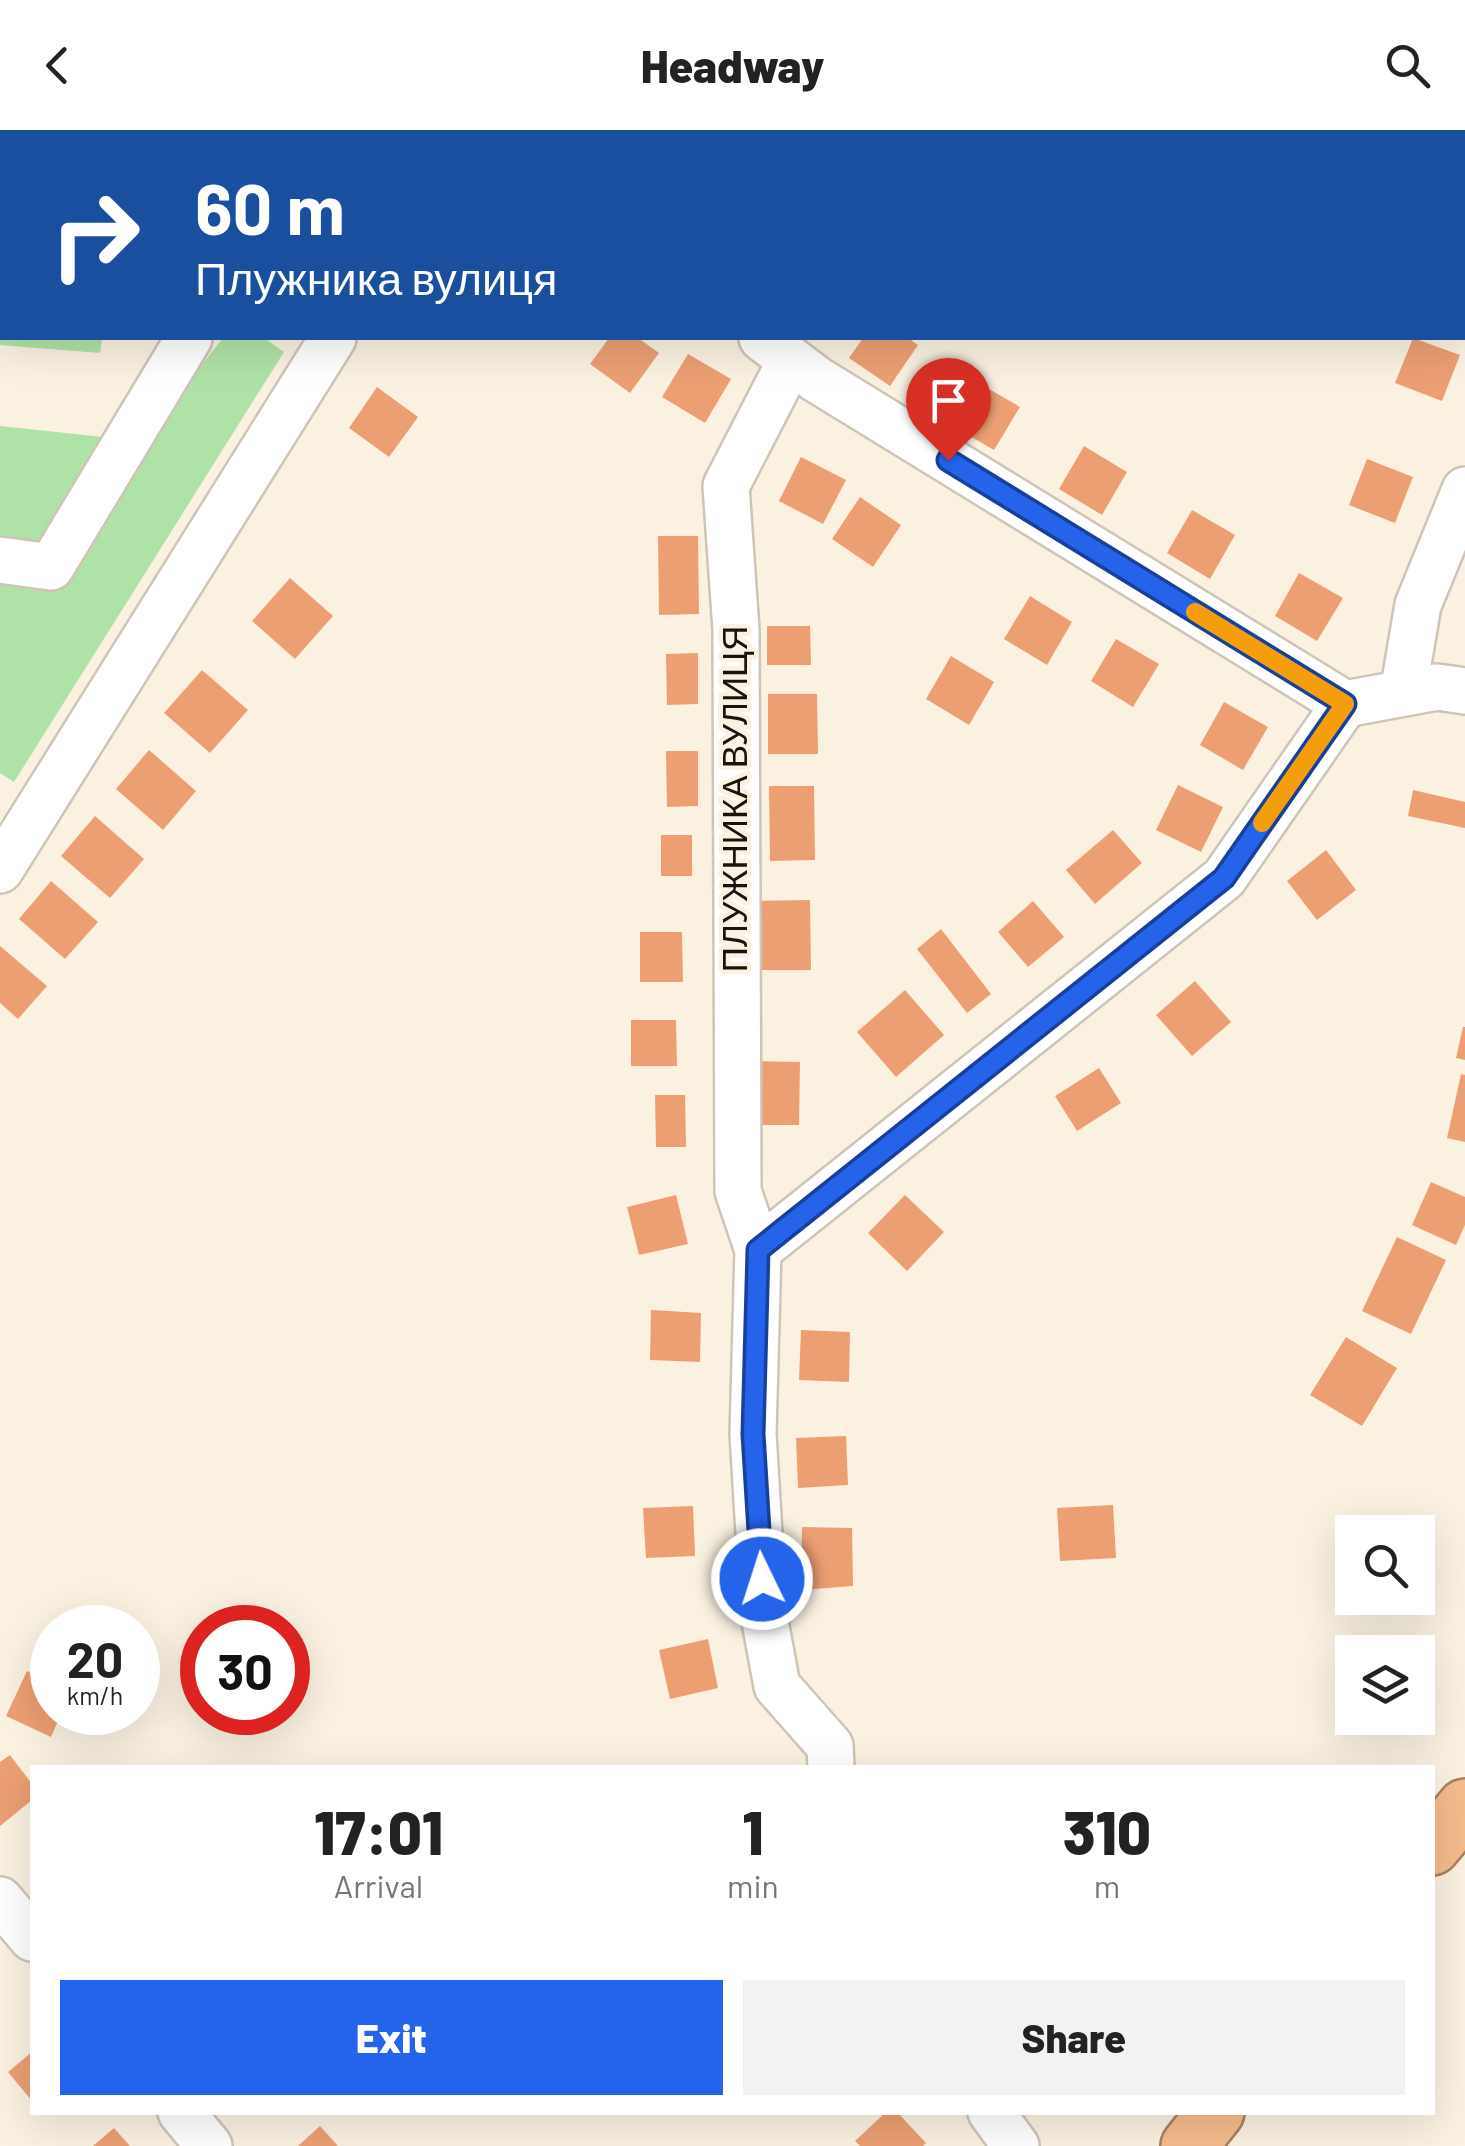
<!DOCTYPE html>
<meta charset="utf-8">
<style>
:root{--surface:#fff;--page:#f2f2f2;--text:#222;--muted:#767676;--accent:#2563eb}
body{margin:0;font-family:Barlow,sans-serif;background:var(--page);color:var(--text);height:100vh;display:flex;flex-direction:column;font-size:38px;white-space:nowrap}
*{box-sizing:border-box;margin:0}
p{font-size:32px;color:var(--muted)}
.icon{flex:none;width:55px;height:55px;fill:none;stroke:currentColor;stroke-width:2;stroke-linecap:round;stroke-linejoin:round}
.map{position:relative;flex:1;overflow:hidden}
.panel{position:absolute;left:30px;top:1635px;width:1405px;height:350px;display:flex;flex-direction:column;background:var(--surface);border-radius:0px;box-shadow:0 10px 40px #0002}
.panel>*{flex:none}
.banner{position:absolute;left:0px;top:0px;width:1465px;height:210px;box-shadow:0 10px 40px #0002;background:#1a4fa0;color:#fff;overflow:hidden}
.controls{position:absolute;left:1335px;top:1385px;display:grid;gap:20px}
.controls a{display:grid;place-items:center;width:100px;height:100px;border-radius:0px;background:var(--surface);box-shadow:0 10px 40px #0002;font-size:50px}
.speed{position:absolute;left:30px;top:1475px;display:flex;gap:20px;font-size:50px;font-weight:700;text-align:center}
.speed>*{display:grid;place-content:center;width:130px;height:130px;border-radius:50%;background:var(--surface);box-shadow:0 10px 40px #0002;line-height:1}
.speed small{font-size:25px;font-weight:400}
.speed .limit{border:15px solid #d22;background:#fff;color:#111}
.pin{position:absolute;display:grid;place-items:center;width:85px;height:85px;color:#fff;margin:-102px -42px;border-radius:50% 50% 50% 0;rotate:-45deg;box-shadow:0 0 10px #0007}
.pin .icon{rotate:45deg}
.me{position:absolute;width:110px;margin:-55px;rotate:356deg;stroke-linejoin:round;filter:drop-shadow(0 0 8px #0008)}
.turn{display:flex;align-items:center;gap:35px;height:210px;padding:0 30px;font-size:45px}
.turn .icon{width:130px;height:130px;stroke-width:2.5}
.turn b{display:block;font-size:70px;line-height:85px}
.eta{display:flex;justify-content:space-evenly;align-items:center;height:170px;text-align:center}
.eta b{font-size:60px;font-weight:800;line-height:70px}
.cta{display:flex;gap:20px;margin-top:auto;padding:20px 30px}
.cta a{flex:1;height:115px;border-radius:0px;background:var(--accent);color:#fff;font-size:40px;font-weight:800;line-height:115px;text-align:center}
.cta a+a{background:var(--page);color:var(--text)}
header{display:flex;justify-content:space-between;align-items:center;height:130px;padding:0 30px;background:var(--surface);font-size:45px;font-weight:800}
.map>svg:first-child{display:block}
.green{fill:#afe2a6}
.building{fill:#ec9f73}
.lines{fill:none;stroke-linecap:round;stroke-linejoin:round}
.minor-casing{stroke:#cec5b6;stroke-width:50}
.highway-casing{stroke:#a78161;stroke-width:60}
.minor{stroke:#fff;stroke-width:45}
.highway{stroke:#f5bc8d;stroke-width:55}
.route-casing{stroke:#184099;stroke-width:25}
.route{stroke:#2563eb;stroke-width:18}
.slow{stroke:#f59e0b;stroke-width:18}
.labels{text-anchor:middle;stroke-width:9;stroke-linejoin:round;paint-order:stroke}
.street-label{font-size:35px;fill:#17140f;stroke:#faf1e1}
</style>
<header><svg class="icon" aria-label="back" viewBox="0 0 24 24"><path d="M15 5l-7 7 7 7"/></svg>Headway<svg class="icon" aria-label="search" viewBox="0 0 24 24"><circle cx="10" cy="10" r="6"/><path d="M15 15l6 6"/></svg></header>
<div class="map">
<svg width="1465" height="2016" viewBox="0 0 1465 2016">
<rect width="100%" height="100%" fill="#faf1e1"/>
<!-- green -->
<g class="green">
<polygon points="0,0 127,0 2,2 2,208 102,208 100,223 0,215"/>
<polygon points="223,208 264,208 284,222 14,652 0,643 0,296 141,311"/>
</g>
<!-- building -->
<g class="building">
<polygon points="609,208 638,208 659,223 630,263 590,234"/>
<polygon points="863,208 908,208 918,215 890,256 849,228"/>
<polygon points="1413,208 1460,225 1442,271 1395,253"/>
<polygon points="688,224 731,249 705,293 662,267"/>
<polygon points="977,252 1020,277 994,320 951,295"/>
<polygon points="377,257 418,287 389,327 349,298"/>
<polygon points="1084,316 1127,342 1102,385 1059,359"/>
<polygon points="801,327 846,350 823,394 779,371"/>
<polygon points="1367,329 1413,347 1395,393 1349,375"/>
<polygon points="860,367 901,395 873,437 832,409"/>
<polygon points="1192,380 1235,405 1210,449 1167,423"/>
<polygon points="658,406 698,406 699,484 659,485"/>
<polygon points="1299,443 1343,468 1317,511 1275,486"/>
<polygon points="290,448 333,486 295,529 252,491"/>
<polygon points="1030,466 1072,492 1047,535 1004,509"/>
<polygon points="767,496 810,496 811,535 767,535"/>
<polygon points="1116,509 1159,534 1133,577 1091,551"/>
<polygon points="698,523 698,574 667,575 666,524"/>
<polygon points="951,526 994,552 969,595 926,569"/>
<polygon points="202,540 248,580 210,623 164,583"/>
<polygon points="768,564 817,564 818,624 768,624"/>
<polygon points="1224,572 1268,597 1243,640 1200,615"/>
<polygon points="149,620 196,661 163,700 116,659"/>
<polygon points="666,621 698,621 698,676 667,677"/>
<polygon points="1178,655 1223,677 1201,722 1156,700"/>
<polygon points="769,656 814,656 815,730 770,731"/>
<polygon points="1413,660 1465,672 1465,698 1408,686"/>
<polygon points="95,686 144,729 110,768 61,726"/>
<polygon points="1113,700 1142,733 1095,774 1066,740"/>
<rect x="661" y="705" width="31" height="41"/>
<polygon points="1326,720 1356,760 1317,790 1287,751"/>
<polygon points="51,751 98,792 65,829 19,789"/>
<polygon points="810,770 811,840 756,840 755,771"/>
<polygon points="1033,771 1064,807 1028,837 998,802"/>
<polygon points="941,799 991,864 967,883 917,819"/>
<polygon points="640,802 682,802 683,852 640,852"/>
<polygon points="0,816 47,856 18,889 0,873"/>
<polygon points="1195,851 1231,892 1192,926 1156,885"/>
<polygon points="905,860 944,905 896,947 857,902"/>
<polygon points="631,890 676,890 677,936 631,936"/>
<polygon points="1463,897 1465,897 1465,930 1456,928"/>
<polygon points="756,931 800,932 799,995 754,995"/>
<polygon points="1099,938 1121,973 1077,1001 1055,966"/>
<polygon points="1461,944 1465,945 1465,1012 1447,1008"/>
<polygon points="655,965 685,965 686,1017 656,1017"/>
<polygon points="1431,1052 1465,1067 1465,1095 1456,1115 1412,1095"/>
<polygon points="676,1065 688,1114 639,1125 627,1077"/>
<polygon points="905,1065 944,1102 907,1141 868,1103"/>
<polygon points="1397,1107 1446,1130 1411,1204 1362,1181"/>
<polygon points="651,1180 701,1183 700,1232 650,1230"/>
<polygon points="801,1200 850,1202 849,1252 799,1250"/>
<polygon points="1346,1207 1397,1238 1362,1296 1310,1265"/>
<polygon points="846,1306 848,1355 798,1358 796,1308"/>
<polygon points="1113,1375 1116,1428 1060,1431 1057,1378"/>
<polygon points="693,1376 695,1426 646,1428 643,1378"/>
<polygon points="802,1397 852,1398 853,1456 801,1460"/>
<polygon points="708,1509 718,1558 670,1569 659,1520"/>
<polygon points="27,1541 52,1552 52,1582 62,1582 51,1607 6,1586"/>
<polygon points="10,1625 32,1654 32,1670 0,1696 0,1632"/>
<polygon points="32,1922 32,1971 8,1942"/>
<polygon points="886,1982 897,1982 926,2013 923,2016 860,2016 855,2011"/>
<polygon points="320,1996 338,2016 298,2016"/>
<polygon points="114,1998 130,2016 93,2016"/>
</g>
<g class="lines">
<!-- minor casing -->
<g class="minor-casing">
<g id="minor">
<polyline points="487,0 490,2"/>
<polyline points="213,2 214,0"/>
<polyline points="762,208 816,249 1345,574 1437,557 1465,561"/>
<polyline points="791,230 726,356 736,500 738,1061 758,1120 753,1304 764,1486 777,1556 830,1616 831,1638"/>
<polyline points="0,430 51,437 189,208"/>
<polyline points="1403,563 1418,475 1465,360"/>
<polyline points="0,740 333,208"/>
<polyline points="758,1120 1224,748 1345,574"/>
<polyline points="0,1770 32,1808"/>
<polyline points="181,1982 209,2016"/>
<polyline points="991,1982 1016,2016"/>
</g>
</g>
<!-- highway casing -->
<g class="highway-casing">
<g id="highway">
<polyline points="1432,1717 1465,1677"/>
<polyline points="1189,2016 1216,1982"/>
</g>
</g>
<!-- minor -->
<use href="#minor" class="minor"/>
<!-- highway -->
<use href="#highway" class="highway"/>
</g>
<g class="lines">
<!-- route casing -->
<g class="route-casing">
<polyline id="route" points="762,1449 753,1304 758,1120 1224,748 1345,574 948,330"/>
</g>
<!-- route -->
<use href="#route" class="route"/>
<!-- slow -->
<polyline class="slow" points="1195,482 1345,574 1262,693"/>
</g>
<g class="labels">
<!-- street labels -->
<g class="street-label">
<text transform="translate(735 669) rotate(-90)" y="12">ПЛУЖНИКА ВУЛИЦЯ</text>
</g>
</g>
</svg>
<div class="controls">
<a><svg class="icon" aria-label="search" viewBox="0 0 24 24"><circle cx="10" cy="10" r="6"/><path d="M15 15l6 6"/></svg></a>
<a><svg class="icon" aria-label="layers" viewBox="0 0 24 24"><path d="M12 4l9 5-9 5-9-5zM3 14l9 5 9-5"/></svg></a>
</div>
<div class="speed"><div>20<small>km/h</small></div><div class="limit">30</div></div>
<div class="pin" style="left:948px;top:330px;background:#d93025"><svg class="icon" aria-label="arrive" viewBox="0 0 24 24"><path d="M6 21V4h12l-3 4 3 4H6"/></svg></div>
<svg class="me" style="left:762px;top:1449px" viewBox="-20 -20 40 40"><circle r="17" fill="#2563eb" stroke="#fff" stroke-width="3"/><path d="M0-11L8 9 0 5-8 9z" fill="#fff"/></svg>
<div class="banner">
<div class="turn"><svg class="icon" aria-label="right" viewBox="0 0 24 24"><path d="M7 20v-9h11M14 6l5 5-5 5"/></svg><div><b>60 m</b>Плужника вулиця</div></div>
</div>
<section class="panel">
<div class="eta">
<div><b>17:01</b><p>Arrival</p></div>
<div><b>1</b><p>min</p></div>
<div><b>310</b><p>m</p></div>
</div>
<div class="cta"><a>Exit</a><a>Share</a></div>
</section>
</div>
